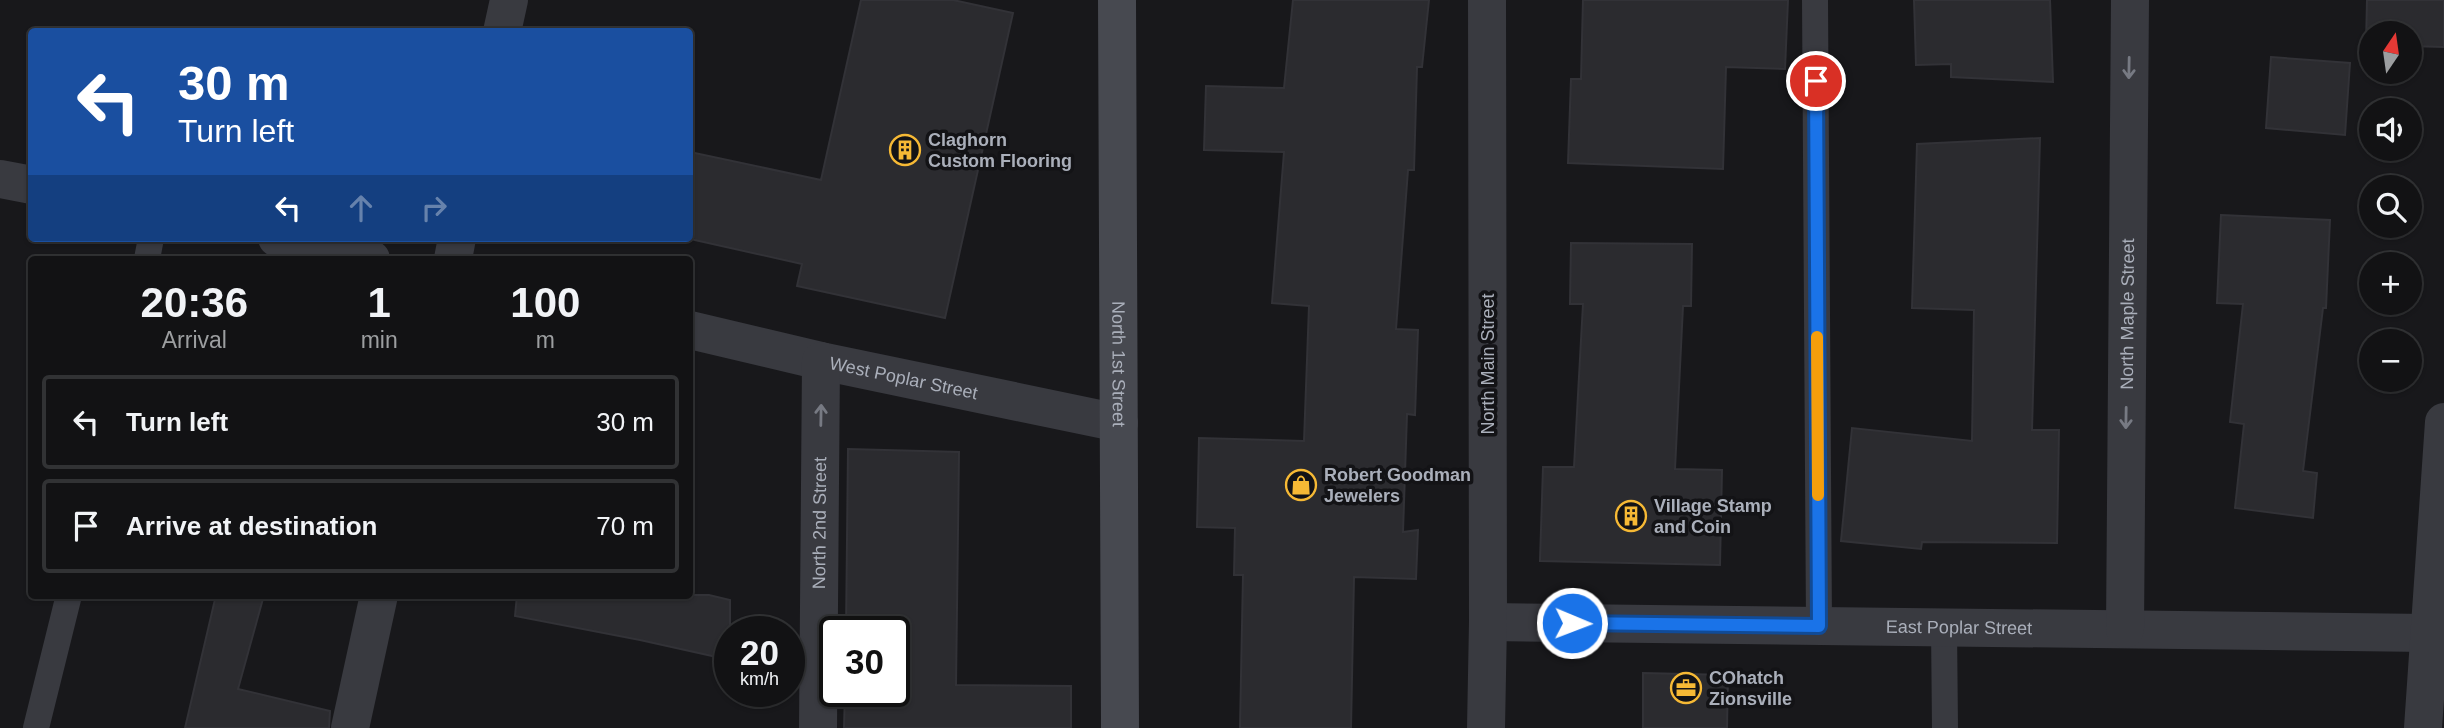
<!DOCTYPE html>
<meta charset="utf-8">
<style>
:root{--surface:#121214;--page:#1b1b1d;--text:#f1f3f6;--muted:#9c9ea0;--line:#313234}
body{margin:0;font-family:Helvetica,sans-serif;background:var(--page);color:var(--text);height:100vh;display:flex;flex-direction:column;font-size:26px;white-space:nowrap}
*{box-sizing:border-box;margin:0}
p{font-size:23px;color:var(--muted)}
.icon{flex:none;width:38px;height:38px;fill:none;stroke:currentColor;stroke-width:2;stroke-linecap:round;stroke-linejoin:round}
.map{position:relative;flex:1;overflow:hidden}
.sheet{position:absolute;left:28px;top:256px;width:665px;height:343px;display:flex;flex-direction:column;background:var(--surface);border-radius:7px;box-shadow:0 2px 5px #0004,0 0 0 2px var(--line)}
.sheet>*{flex:none}
.banner{position:absolute;left:28px;top:28px;width:665px;height:214px;border-radius:7px;box-shadow:0 2px 5px #0004,0 0 0 2px var(--line);background:#1a4fa0;color:#fff;overflow:hidden}
.needle{width:46px;rotate:13deg}
.buttons{position:absolute;left:2359px;top:21px;display:grid;gap:14px}
.buttons a{display:grid;place-items:center;width:63px;height:63px;border-radius:50%;background:var(--surface);box-shadow:0 2px 5px #0004,0 0 0 2px var(--line);font-size:35px}
.speed{position:absolute;left:714px;top:616px;display:flex;gap:14px;font-size:35px;font-weight:700;text-align:center}
.speed>*{display:grid;place-content:center;width:91px;height:91px;border-radius:50%;background:var(--surface);box-shadow:0 2px 5px #0004,0 0 0 2px var(--line);line-height:1}
.speed small{font-size:18px;font-weight:400}
.speed .limit{border:4px solid #111;border-radius:10px;background:#fff;color:#111}
.pin{position:absolute;display:grid;place-items:center;width:60px;height:60px;color:#fff;margin:-30px;border:4px solid #fff;border-radius:50%;box-shadow:0 2px 7px #0007}
.me{position:absolute;width:77px;margin:-38px;rotate:91deg;stroke-linejoin:round;filter:drop-shadow(0 0 5px #0008)}
.turn{display:flex;align-items:center;gap:24px;height:147px;padding:0 35px;font-size:32px}
.turn .icon{width:91px;height:91px;stroke-width:2.5}
.turn b{display:block;font-size:49px;line-height:60px}
.lanes{display:flex;align-items:center;height:66px;padding:0 35px;background:#0003;justify-content:center;gap:35px;direction:ltr}
.lanes .off{opacity:.35}
.eta{display:flex;justify-content:space-evenly;align-items:center;height:119px;text-align:center}
.eta b{font-size:42px;font-weight:700;line-height:49px}
ul{padding:0;list-style:none}
li{display:flex;align-items:center;gap:21px;height:94px;margin:0 14px 10px;padding:0 21px;border:4px solid var(--line);border-radius:7px}
li div{flex:1}
li b{display:block;font-size:26px}
li em{font-style:normal}
.map>svg:first-child{display:block}
.building{fill:#2b2b2f;stroke:#323237;stroke-width:2}
.lines{fill:none;stroke-linecap:round;stroke-linejoin:round}
.lane{stroke:#393a40;stroke-width:26}
.street{stroke:#393a40;stroke-width:38}
.secondary{stroke:#474950;stroke-width:38}
.oneway{stroke:#777a83}
.route-casing{stroke:#114b97;stroke-width:18}
.route{stroke:#1a73e8;stroke-width:12}
.slow{stroke:#f59e0b;stroke-width:12}
.labels{text-anchor:middle;stroke-width:7;stroke-linejoin:round;paint-order:stroke}
.poi-label{font-size:18px;font-weight:bold;fill:#aaafba;stroke:#131316;text-anchor:start}
.street-label{font-size:18px;fill:#aaafba;stroke:#131316}
</style>
<div class="map">
<svg width="2444" height="728" viewBox="0 0 2444 728">
<rect width="100%" height="100%" fill="#18181b"/>
<!-- building -->
<g class="building">
<polygon points="861,0 953,0 1013,13 945,318 797,286 802,264 690,239 690,152 821,180"/>
<polygon points="1293,0 1429,0 1422,67 1417,67 1414,170 1408,170 1396,329 1418,330 1415,415 1407,414 1403,532 1418,530 1416,579 1354,577 1351,728 1240,728 1243,575 1234,575 1235,528 1197,527 1199,438 1304,441 1309,306 1272,303 1284,152 1204,150 1206,86 1284,88"/>
<polygon points="1583,0 1788,0 1785,69 1726,67 1723,169 1568,163 1571,79 1581,79"/>
<polygon points="1914,0 2050,0 2053,82 1951,77 1951,64 1916,65"/>
<polygon points="2367,0 2444,0 2444,47 2410,46 2410,33 2371,33 2371,45 2366,45"/>
<polygon points="2271,57 2350,63 2345,135 2266,128"/>
<polygon points="2040,138 2032,430 2059,430 2057,543 1922,542 1921,549 1841,541 1852,428 1972,441 1974,310 1912,308 1917,144"/>
<polygon points="2221,215 2330,220 2326,308 2323,308 2303,471 2317,473 2313,518 2235,508 2244,424 2230,422 2243,304 2217,303"/>
<polygon points="1571,243 1692,244 1691,306 1683,306 1675,469 1722,470 1720,565 1540,561 1543,467 1574,467 1583,304 1570,304"/>
<polygon points="848,449 959,452 956,685 1071,686 1071,728 844,728 845,691 894,691 894,632 846,632"/>
<polygon points="216,595 264,595 238,689 330,711 329,728 185,728"/>
<polygon points="517,595 709,595 730,600 730,660 640,640 515,616"/>
<polygon points="1643,673 1728,675 1727,728 1643,728"/>
</g>
<g class="lines">
<!-- lane -->
<g class="lane">
<polyline points="1815,0 1819,626"/>
<polyline points="147,259 151,238"/>
<polyline points="1944,627 1945,728"/>
<polyline points="36,728 69,595"/>
</g>
<!-- street -->
<g class="street">
<polyline points="502,32 509,0"/>
<polyline points="0,179 32,185"/>
<polyline points="277,238 371,259"/>
<polyline points="453,259 457,238"/>
<path id="s1" d="M690,330l131,31 298,62"/>
<path id="s2" d="M1488,622l940,11"/>
<path id="s3" d="M2125,629l5,-629"/>
<polyline points="350,728 379,595"/>
<path id="s4" d="M818,728l3,-367"/>
<polyline points="1486,728 1488,622 1487,0"/>
<polyline points="2423,728 2444,422"/>
</g>
<!-- secondary -->
<path class="secondary" id="s5" d="M1117,0l3,728"/>
</g>
<!-- one-way arrows -->
<defs><path id="oneway-shaft" d="M-6 0H5M1.5-3L5.5 0L1.5 3" fill="none" stroke-width="1.6" stroke-linecap="round" stroke-linejoin="round" transform="scale(1.75)"/></defs>
<g class="oneway">
<use href="#oneway-shaft" transform="translate(2129 68) rotate(91)"/>
<use href="#oneway-shaft" transform="translate(821 415) rotate(-89)"/>
<use href="#oneway-shaft" transform="translate(2126 418) rotate(91)"/>
</g>
<g class="lines">
<!-- route casing -->
<g class="route-casing">
<polyline id="route" points="1572,623 1819,626 1816,81"/>
</g>
<!-- route -->
<use href="#route" class="route"/>
<!-- slow -->
<polyline class="slow" points="1817,337 1818,495"/>
</g>
<!-- icons -->
<defs>
<g id="building-ring" transform="scale(1.575)"><circle r="9.5" fill="#131316" stroke="#f6b935" stroke-width="1.5"/><path d="M-4-6H4V6H1V3H-1V6H-4ZM-2.5-4.3h1.7v1.8h-1.7ZM.8-4.3h1.7v1.8H.8ZM-2.5-1h1.7V.8h-1.7ZM.8-1h1.7V.8H.8Z" fill="#f6b935"/></g>
<g id="shop-ring" transform="scale(1.575)"><circle r="9.5" fill="#131316" stroke="#f6b935" stroke-width="1.5"/><path d="M-5-2.5h2.3a2.7 3.5 0 0 1 5.4 0H5L5.5 6h-11ZM-1.5-2.5h3a1.5 2.3 0 0 0-3 0Z" fill="#f6b935"/></g>
<g id="office-ring" transform="scale(1.575)"><circle r="9.5" fill="#131316" stroke="#f6b935" stroke-width="1.5"/><path d="M-6-3h4V-5.5h4V-3h4V5H-6ZM-1-4.5V-3h2v-1.5ZM-6 0V1H6V0Z" fill="#f6b935"/></g>
</defs>
<g fill-rule="evenodd">
<use href="#building-ring" x="905" y="150"/>
<use href="#shop-ring" x="1301" y="485"/>
<use href="#building-ring" x="1631" y="516"/>
<use href="#office-ring" x="1686" y="688"/>
</g>
<g class="labels">
<!-- poi labels -->
<g class="poi-label">
<text x="928" y="146">Claghorn<tspan x="928" dy="21">Custom Flooring</tspan></text>
<text x="1324" y="481">Robert Goodman<tspan x="1324" dy="21">Jewelers</tspan></text>
<text x="1654" y="512">Village Stamp<tspan x="1654" dy="21">and Coin</tspan></text>
<text x="1709" y="684">COhatch<tspan x="1709" dy="21">Zionsville</tspan></text>
</g>
<!-- street labels -->
<g class="street-label">
<text dy="6" stroke="none"><textPath href="#s3" startOffset="315">North Maple Street</textPath></text>
<text dy="6" stroke="none"><textPath href="#s5" startOffset="364">North 1st Street</textPath></text>
<text transform="translate(1488 364) rotate(-90)" y="6">North Main Street</text>
<text dy="6" stroke="none"><textPath href="#s1" startOffset="219">West Poplar Street</textPath></text>
<text dy="6" stroke="none"><textPath href="#s4" startOffset="205">North 2nd Street</textPath></text>
<text dy="6" stroke="none"><textPath href="#s2" startOffset="471">East Poplar Street</textPath></text>
</g>
</g>
</svg>
<div class="buttons">
<a><svg class="needle" viewBox="-14 -14 28 28"><path d="M0-13l5 13h-10z" fill="#e53935"/><path d="M0 13l5-13h-10z" fill="#9c9ea0"/></svg></a>
<a><svg class="icon" aria-label="sound" viewBox="0 0 24 24"><path d="M4 9h4l5-4v14l-5-4H4zM17 9q2 3 0 6"/></svg></a>
<a><svg class="icon" aria-label="search" viewBox="0 0 24 24"><circle cx="10" cy="10" r="6"/><path d="M15 15l6 6"/></svg></a>
<a>+</a>
<a>−</a>
</div>
<div class="speed"><div>20<small>km/h</small></div><div class="limit">30</div></div>
<div class="pin" style="left:1816px;top:81px;background:#d93025"><svg class="icon" aria-label="arrive" viewBox="0 0 24 24"><path d="M6 21V4h12l-3 4 3 4H6"/></svg></div>
<svg class="me" style="left:1572px;top:623px" viewBox="-20 -20 40 40"><circle r="17" fill="#1a73e8" stroke="#fff" stroke-width="3"/><path d="M0-11L8 9 0 5-8 9z" fill="#fff"/></svg>
<div class="banner">
<div class="turn"><svg class="icon" aria-label="left" viewBox="0 0 24 24"><path d="M17 20v-9H6M10 6l-5 5 5 5"/></svg><div><b>30 m</b>Turn left</div></div>
<div class="lanes"><svg class="icon" aria-label="left" viewBox="0 0 24 24"><path d="M17 20v-9H6M10 6l-5 5 5 5"/></svg><svg class="icon off" aria-label="ahead" viewBox="0 0 24 24"><path d="M12 20V5M6 11l6-6 6 6"/></svg><svg class="icon off" aria-label="right" viewBox="0 0 24 24"><path d="M7 20v-9h11M14 6l5 5-5 5"/></svg></div>
</div>
<section class="sheet">
<div class="eta">
<div><b>20:36</b><p>Arrival</p></div>
<div><b>1</b><p>min</p></div>
<div><b>100</b><p>m</p></div>
</div>
<ul>
<li><svg class="icon" aria-label="left" viewBox="0 0 24 24"><path d="M17 20v-9H6M10 6l-5 5 5 5"/></svg><div><b>Turn left</b></div><em>30 m</em></li>
<li><svg class="icon" aria-label="arrive" viewBox="0 0 24 24"><path d="M6 21V4h12l-3 4 3 4H6"/></svg><div><b>Arrive at destination</b></div><em>70 m</em></li>
</ul>
</section>
</div>
